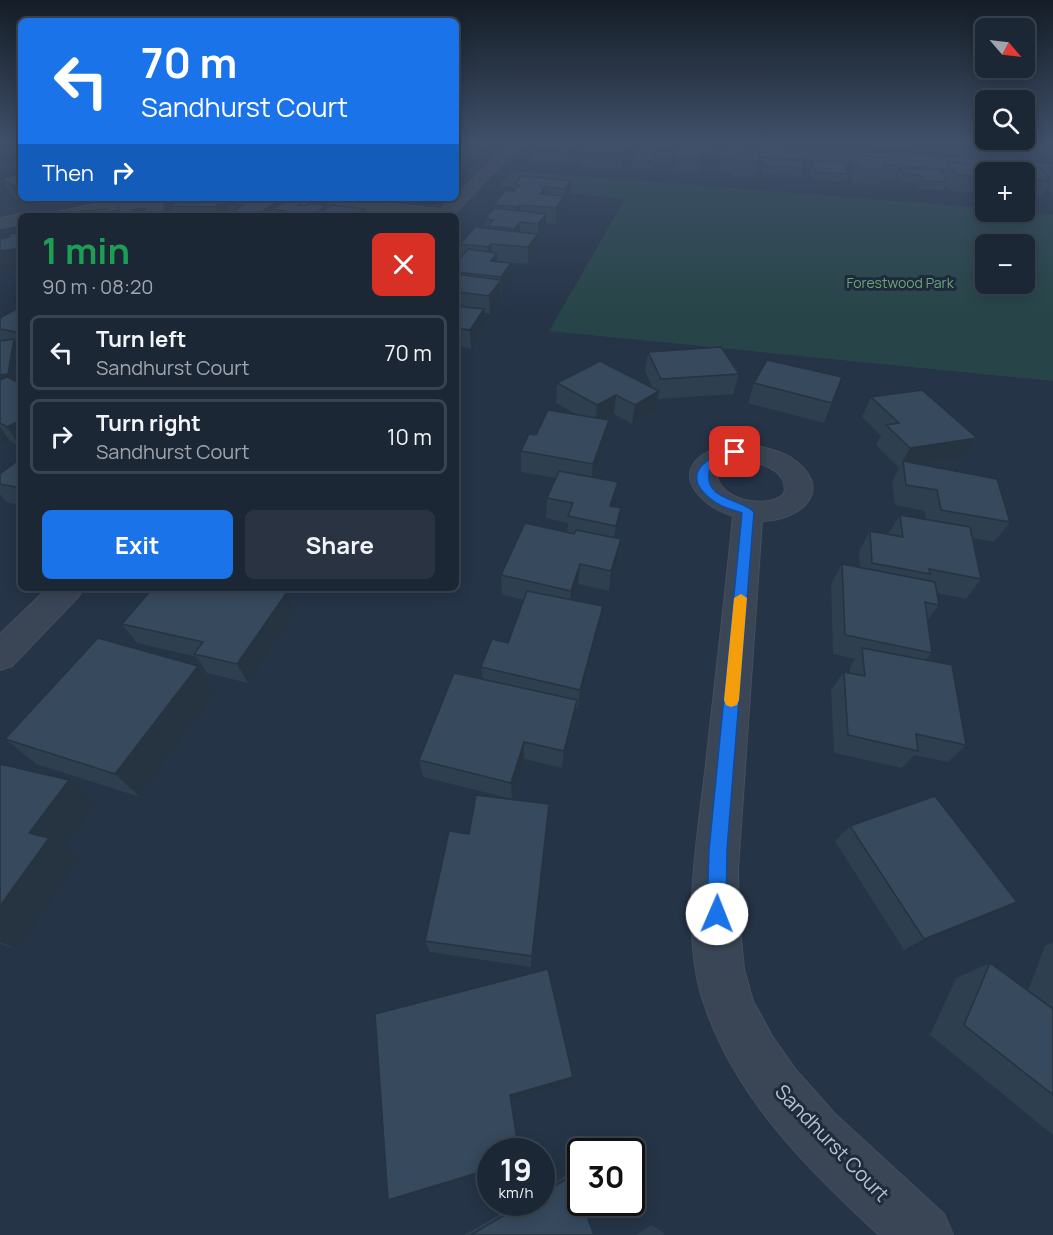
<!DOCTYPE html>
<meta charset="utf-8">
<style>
:root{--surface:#1c2735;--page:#293341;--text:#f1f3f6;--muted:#a0a5ad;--line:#3a4450;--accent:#1a73e8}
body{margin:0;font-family:Manrope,sans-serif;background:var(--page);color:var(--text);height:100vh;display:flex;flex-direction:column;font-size:22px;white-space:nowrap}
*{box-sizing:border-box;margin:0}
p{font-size:20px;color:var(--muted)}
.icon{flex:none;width:33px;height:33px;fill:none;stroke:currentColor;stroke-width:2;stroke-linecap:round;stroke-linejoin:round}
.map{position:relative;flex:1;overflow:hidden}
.drawer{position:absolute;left:18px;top:213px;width:441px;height:378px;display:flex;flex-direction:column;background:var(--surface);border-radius:9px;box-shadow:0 3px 15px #0003,0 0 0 2px var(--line)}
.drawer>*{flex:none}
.hud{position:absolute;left:18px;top:18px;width:441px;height:183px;border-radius:9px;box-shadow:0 3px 15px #0003,0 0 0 2px var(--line);background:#1a73e8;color:#fff;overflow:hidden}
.needle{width:39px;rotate:118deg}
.fabs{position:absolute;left:975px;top:18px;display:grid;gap:12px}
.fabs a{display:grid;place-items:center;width:60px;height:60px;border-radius:9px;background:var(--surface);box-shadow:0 3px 15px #0003,0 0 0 2px var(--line);font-size:30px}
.speed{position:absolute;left:477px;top:1138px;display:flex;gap:12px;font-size:30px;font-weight:700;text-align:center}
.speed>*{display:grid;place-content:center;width:78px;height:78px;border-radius:50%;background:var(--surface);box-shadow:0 3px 15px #0003,0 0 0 2px var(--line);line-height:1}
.speed small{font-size:15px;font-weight:400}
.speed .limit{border:3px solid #111;border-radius:9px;background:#fff;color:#111}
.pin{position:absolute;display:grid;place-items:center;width:51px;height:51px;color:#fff;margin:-26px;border-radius:12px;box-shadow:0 3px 9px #0006}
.me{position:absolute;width:66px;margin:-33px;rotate:1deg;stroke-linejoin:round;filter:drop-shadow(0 0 4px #0008)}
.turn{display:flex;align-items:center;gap:21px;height:126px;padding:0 24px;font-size:27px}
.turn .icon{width:78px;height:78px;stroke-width:2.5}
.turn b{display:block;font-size:42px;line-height:51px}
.then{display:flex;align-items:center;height:57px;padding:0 24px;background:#0003;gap:12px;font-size:22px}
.round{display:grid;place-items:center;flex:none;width:63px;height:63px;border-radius:9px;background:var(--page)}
.overview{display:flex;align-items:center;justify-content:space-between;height:102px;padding:0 24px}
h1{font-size:36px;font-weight:700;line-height:45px;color:#1e9e55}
.cta{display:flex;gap:12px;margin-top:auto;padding:12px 24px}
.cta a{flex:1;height:69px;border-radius:9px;background:var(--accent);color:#fff;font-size:24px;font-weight:700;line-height:69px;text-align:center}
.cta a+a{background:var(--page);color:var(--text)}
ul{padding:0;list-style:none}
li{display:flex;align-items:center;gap:18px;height:75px;margin:0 12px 9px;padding:0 12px;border:3px solid var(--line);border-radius:9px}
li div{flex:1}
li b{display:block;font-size:22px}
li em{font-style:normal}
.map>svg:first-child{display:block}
.green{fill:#274548;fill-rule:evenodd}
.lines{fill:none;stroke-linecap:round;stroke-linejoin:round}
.street-casing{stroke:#434f5f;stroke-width:2}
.street{fill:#3a4656;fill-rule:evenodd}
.wall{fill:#2e3f50}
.shaded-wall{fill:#263341}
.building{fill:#36495d;stroke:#263341;stroke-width:1.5}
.route{fill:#1a73e8;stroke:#114b97;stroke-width:1.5}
.slow{fill:#f59e0b}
.labels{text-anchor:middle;stroke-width:6;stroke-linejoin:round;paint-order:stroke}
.far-park-label{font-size:14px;fill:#6da277;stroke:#1e2b3c}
.near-street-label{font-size:20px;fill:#b8c1cf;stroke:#1e2b3c}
</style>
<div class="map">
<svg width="1053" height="1235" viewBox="0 0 1053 1235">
<rect width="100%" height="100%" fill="#253447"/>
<!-- green -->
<g class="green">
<polygon points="456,142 488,142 456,171"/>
<path d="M513,171l472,37 1,4 67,2v167l-504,-50 76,-132 -127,-13zM986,244h38v40h-38z"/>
</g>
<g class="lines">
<!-- street casing -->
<g class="street-casing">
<g id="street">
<polygon points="511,142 524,142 452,216 420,216 294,203 286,198 337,198 441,209 453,198 456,198 456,195"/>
<polygon points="620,142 685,142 1053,166 1053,174 626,146"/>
<polygon points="123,198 153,198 150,201 81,216 51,216 53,213"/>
<polygon points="21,214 27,216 21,216 21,224 0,228 0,218"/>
<path d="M736,444c18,1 38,4 54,13 46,30 14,63 -28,64l-24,348 1,50 5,50 9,32 19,35 24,34 39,44 109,100 9,21h-74c-74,-69 -148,-141 -178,-241 -20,-71 -3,-159 5,-230 9,-83 19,-166 27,-248 -26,-7 -64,-39 -29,-62 9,-5 22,-7 32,-10zM738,460c19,1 52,9 46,34 -18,17 -70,5 -67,-23l7,-6z"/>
<polygon points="48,588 84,588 79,596 12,666 0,670 0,634"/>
</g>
</g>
<!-- street -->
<use href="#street" class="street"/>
</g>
<!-- wall -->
<g class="wall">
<polygon points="539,142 579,142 578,153 570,166 533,164 533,149"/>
<polygon points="629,142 628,156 622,170 581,167 582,152"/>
<polygon points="872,142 912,142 910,149 873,146"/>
<polygon points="995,142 1053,142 1053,156 1042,155 1037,150 1035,154 1003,153 995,143"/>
<polygon points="717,147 712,169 699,170 698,173 673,171 675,156"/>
<polygon points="722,149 759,162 756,177 733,176 733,173 719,172"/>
<polygon points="672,152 669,165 654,164 653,169 631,167 632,160"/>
<polygon points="855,155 900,166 894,181 881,180 879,185 853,183 850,169"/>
<polygon points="763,158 803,168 801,176 762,174 762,165"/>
<polygon points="812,161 849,174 846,182 813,180 810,168"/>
<polygon points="948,162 996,171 999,166 1045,173 1048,167 1053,167 1053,195 1052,195 1047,189 1043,197 1024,196 1024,172 986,172 986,188 980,187 977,193 950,191 946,185 944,190 920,189 917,183 901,182 898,176 901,168 943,174"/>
<polygon points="21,174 19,201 11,194 2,178"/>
<polygon points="571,181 570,196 564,205 564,212 556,224 546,223 546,230 538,241 538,251 528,264 498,261 512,281 501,295 501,298 490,314 484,313 484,328 471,349 456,346 456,257 461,257 460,244 485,228 485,219 493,209 493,205 514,191 515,190 515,184"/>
<polygon points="180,198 226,198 230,211 226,216 175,216 171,206"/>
<polygon points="280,200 281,204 328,208 365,216 231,216 230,213 231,213 228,204"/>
<polygon points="21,301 21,447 10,441 0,445 0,318 20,307 17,303"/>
<polygon points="648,352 739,374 733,394 658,399 656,410 632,424 614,414 605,420 609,420 607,440 594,477 618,482 613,507 621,508 619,529 616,538 621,539 618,560 609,591 578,584 573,600 600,626 578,708 576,708 575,718 562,768 524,759 512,799 423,777 419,760 483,679 481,667 508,643 524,600 502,595 501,575 567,532 568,523 546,518 547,498 556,478 521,472 521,451 536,435 577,415 556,403 557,383 652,387 645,371"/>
<polygon points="842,377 824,423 748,403 754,383"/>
<polygon points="871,397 977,438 964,458 920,465 1010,522 994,542 973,538 981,579 966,599 937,593 939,605 927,621 932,653 926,660 966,745 948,762 914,755 902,768 834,753 831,690 844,672 850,673 850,667 855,659 833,654 831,584 842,564 860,567 859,551 870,531 888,534 900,515 926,519 925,511 895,505 892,482 899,468 876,445 881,436 862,417"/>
<polygon points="21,458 21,505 6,502 0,494 0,474"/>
<polygon points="296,612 248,683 207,673 197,657 137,643 122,624"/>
<polygon points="198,666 216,692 140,797 36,764 5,739"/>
<polygon points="0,764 69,780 97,804 65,849 80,859 19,950 0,944"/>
<polygon points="548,820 531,967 430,952 425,941 469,834"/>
<polygon points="850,826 1017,902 993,914 904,950 835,841"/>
<polygon points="1053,942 1053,1135 930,1035 956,978 990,963 1028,991 1045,946"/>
<polygon points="568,1174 572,1176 594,1235 464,1235 519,1203 542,1203 542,1190"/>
<polygon points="651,1225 663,1232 664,1235 636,1235"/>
</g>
<!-- shaded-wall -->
<g class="shaded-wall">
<polygon points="577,142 579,142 578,153 570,166 571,152"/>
<polygon points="629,142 628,156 622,170 623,155"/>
<polygon points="715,154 712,169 699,170 701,155"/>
<polygon points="571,181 570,196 564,205 565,189"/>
<polygon points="21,183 21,198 31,198 19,201 11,185"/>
<polygon points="545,187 545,203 540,194"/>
<polygon points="0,189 4,197 0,198"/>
<polygon points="564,196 564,212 556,224 556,208"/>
<polygon points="164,198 169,211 169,216 119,215"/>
<polygon points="223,198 226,198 230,211 226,216 218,216 215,207"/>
<polygon points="280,200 283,210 272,209 274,216 255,216"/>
<polygon points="327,205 330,216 311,216"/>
<polygon points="520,205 520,239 514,246 514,229 518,224 518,207"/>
<polygon points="364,209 365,216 354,216"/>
<polygon points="546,214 546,230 538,241 538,224"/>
<polygon points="538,234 538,251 528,264 528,247"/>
<polygon points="491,244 492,260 497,253 498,270 489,264 488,247"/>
<polygon points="21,248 21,267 1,270 0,251"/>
<polygon points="511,263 512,281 502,295 501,277"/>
<polygon points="501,280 501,298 490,314 489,296"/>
<polygon points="459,292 461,310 456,316 456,296"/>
<polygon points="484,309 484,328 471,349 470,330"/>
<polygon points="14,339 21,350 21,391 0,397 0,375"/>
<polygon points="659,391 656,410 632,424 635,405"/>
<polygon points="616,395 614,414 595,425 597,405"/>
<polygon points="21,420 21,447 7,427"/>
<polygon points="609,420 607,440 591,484 593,464"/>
<polygon points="0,427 10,441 0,445"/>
<polygon points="977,438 964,458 903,467 903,461 899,468 910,448"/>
<polygon points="618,482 615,502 607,526 610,506"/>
<polygon points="621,508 619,529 613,546 616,526"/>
<polygon points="621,539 618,560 609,591 611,571"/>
<polygon points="580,564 578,584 569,611 571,591"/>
<polygon points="287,592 296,612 248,683 237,664"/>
<polygon points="603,606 600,626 578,708 580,690"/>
<polygon points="198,666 216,692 140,797 115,774"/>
<polygon points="577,700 575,718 562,768 564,751"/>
<polygon points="524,742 524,759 512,799 511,783"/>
<polygon points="69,780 97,804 65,849 80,859 19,950 0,942 0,906 29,833"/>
<polygon points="549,804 548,820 531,967 532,956"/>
<polygon points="1017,902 993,914 904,950 924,939"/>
<polygon points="573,1077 569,1083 511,1100 519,1152 510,1095"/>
</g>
<!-- building -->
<g class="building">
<polygon points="539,142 577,142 571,152 533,149"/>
<polygon points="588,142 629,142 623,155 582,152"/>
<polygon points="1004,142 1034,142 1039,147 1006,145"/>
<polygon points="678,144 717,147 715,154 701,155 701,158 675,156"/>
<polygon points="636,148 672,152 671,157 655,156 654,161 632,160"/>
<polygon points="722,149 759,150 759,162 736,161 736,158 721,157"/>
<polygon points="855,155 897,159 900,166 883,164 885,170 859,168"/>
<polygon points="763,158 802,161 803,168 764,166"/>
<polygon points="812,161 844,162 849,174 815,172"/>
<polygon points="948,162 993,166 997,172 981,172 985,177 956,175"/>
<polygon points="999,166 1040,168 1051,181 1024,179 1024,172 1003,172"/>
<polygon points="1048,167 1053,167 1053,172"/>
<polygon points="901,168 939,169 948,182 923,181 920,175 904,174"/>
<polygon points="21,174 21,183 11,185 2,178"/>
<polygon points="522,176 571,181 565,189 545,187 540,194 564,196 556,208 520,205 518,207 493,205 505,191 514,191 520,185 515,184"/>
<polygon points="137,198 163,198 165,212 146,215 145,208 132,210 132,214 119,215 118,200"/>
<polygon points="180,198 223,198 215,207 171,206"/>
<polygon points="238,198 265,198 280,200 255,216 235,216 238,214 230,213 243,205 228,204"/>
<polygon points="287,200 302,202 298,205 305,206 310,203 327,205 311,216 276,216 284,211 272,209"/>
<polygon points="332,205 364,209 354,216 316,216"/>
<polygon points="494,208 546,214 538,224 520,222 514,229 488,226 493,220 485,219"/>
<polygon points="106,209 108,216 68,216 79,214 78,212"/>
<polygon points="475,227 538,234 528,247 491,244 488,247 460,244"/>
<polygon points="21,233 21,248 0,251 0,239 10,237 10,234"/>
<polygon points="468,249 497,253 491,261 511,263 501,277 456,272 456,257 461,257"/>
<polygon points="456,274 501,280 489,296 459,292 456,296"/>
<polygon points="21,306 21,333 0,329 0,318"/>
<polygon points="456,306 484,309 470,330 456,328"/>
<polygon points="14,339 8,374 0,375 0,341"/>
<polygon points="721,347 739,374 661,379 648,352"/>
<polygon points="767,360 842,377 832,403 754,383"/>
<polygon points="600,361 659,391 635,405 616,395 597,405 557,383"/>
<polygon points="7,377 21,384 21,420 7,427 0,423 0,380"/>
<polygon points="922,390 977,438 910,448 886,425 899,423 871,397"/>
<polygon points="548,410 609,420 593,464 521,451 529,434 536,435"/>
<polygon points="21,458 21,488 0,484 0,474"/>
<polygon points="903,461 997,479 1010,522 941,510 937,490 906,485"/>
<polygon points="559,471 618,482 610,506 621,508 616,526 568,516 573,503 547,498"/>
<polygon points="900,515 970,527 981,579 929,569 930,574 872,563 870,531 903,537"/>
<polygon points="525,523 574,534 576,530 621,539 611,571 580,564 571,591 501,575"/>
<polygon points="842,564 935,582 939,605 925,602 932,653 845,635"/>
<polygon points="153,588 269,588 287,592 237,664 194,654 203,642 122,624"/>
<polygon points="527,591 603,606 580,690 481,667 492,639 508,643"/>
<polygon points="98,638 198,666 115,774 5,739"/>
<polygon points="862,648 952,665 966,745 916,734 918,751 848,735 844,672 865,676"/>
<polygon points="454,673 577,700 564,751 524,742 511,783 419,760"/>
<polygon points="0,764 69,780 29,833 49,838 0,906"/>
<polygon points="476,795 549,804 532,956 425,941 449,831 469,834"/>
<polygon points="935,796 1017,902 924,939 850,826"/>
<polygon points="990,963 1053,1009 1053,1095 964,1025"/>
<polygon points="548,969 573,1077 510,1095 519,1152 490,1152 490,1169 388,1200 375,1014"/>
<polygon points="572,1176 580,1199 580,1203 582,1203 594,1235 471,1235 525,1203 542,1203 542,1193"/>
</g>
<!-- sky -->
<linearGradient id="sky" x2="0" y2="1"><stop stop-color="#141d27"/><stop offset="0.45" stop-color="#405069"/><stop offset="1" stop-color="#405069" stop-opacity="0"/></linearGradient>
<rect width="1053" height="315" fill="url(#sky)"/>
<!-- route -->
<path class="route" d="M735,449l6,3 -2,2c-12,3 -28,5 -30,20 -3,26 33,25 45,38l-27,338 -1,64 -3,7 -6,2 -7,-2 -3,-7 2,-64 33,-337c-9,-3 -22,-6 -30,-13 -34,-25 -5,-45 23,-51z"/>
<!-- slow -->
<polygon class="slow" points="741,594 747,598 739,700 737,705 731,707 726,705 724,700 734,598"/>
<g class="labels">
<!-- far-park labels -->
<g class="far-park-label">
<text x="900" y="288">Forestwood Park</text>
</g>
<!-- near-street labels -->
<g class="near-street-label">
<text transform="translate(832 1143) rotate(46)" y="7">Sandhurst Court</text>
</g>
</g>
</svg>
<div class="fabs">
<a><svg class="needle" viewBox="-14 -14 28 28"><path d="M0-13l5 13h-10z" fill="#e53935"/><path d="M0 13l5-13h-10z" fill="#a0a5ad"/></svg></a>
<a><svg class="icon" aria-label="search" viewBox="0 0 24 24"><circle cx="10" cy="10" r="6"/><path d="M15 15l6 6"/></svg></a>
<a>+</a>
<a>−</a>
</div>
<div class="speed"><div>19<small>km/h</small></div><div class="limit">30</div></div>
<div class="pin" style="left:735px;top:452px;background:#d93025"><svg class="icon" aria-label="arrive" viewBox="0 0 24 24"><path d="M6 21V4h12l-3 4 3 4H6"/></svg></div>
<svg class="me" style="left:717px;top:914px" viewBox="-20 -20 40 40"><circle r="19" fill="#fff"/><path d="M0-13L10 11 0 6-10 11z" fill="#1a73e8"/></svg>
<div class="hud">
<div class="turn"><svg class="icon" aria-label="left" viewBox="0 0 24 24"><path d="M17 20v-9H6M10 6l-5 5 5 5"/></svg><div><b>70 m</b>Sandhurst Court</div></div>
<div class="then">Then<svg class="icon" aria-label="right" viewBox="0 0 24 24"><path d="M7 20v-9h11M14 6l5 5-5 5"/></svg></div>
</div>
<section class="drawer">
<div class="overview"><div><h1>1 min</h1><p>90 m · 08:20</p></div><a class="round" style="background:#d93025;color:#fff"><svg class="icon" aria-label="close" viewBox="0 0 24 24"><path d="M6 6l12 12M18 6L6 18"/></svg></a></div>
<ul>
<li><svg class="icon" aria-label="left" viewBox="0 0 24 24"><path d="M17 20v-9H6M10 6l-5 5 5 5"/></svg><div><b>Turn left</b><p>Sandhurst Court</p></div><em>70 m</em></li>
<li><svg class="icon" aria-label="right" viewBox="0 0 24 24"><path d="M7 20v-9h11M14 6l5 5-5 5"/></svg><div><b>Turn right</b><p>Sandhurst Court</p></div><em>10 m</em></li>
</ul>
<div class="cta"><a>Exit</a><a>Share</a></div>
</section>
</div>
